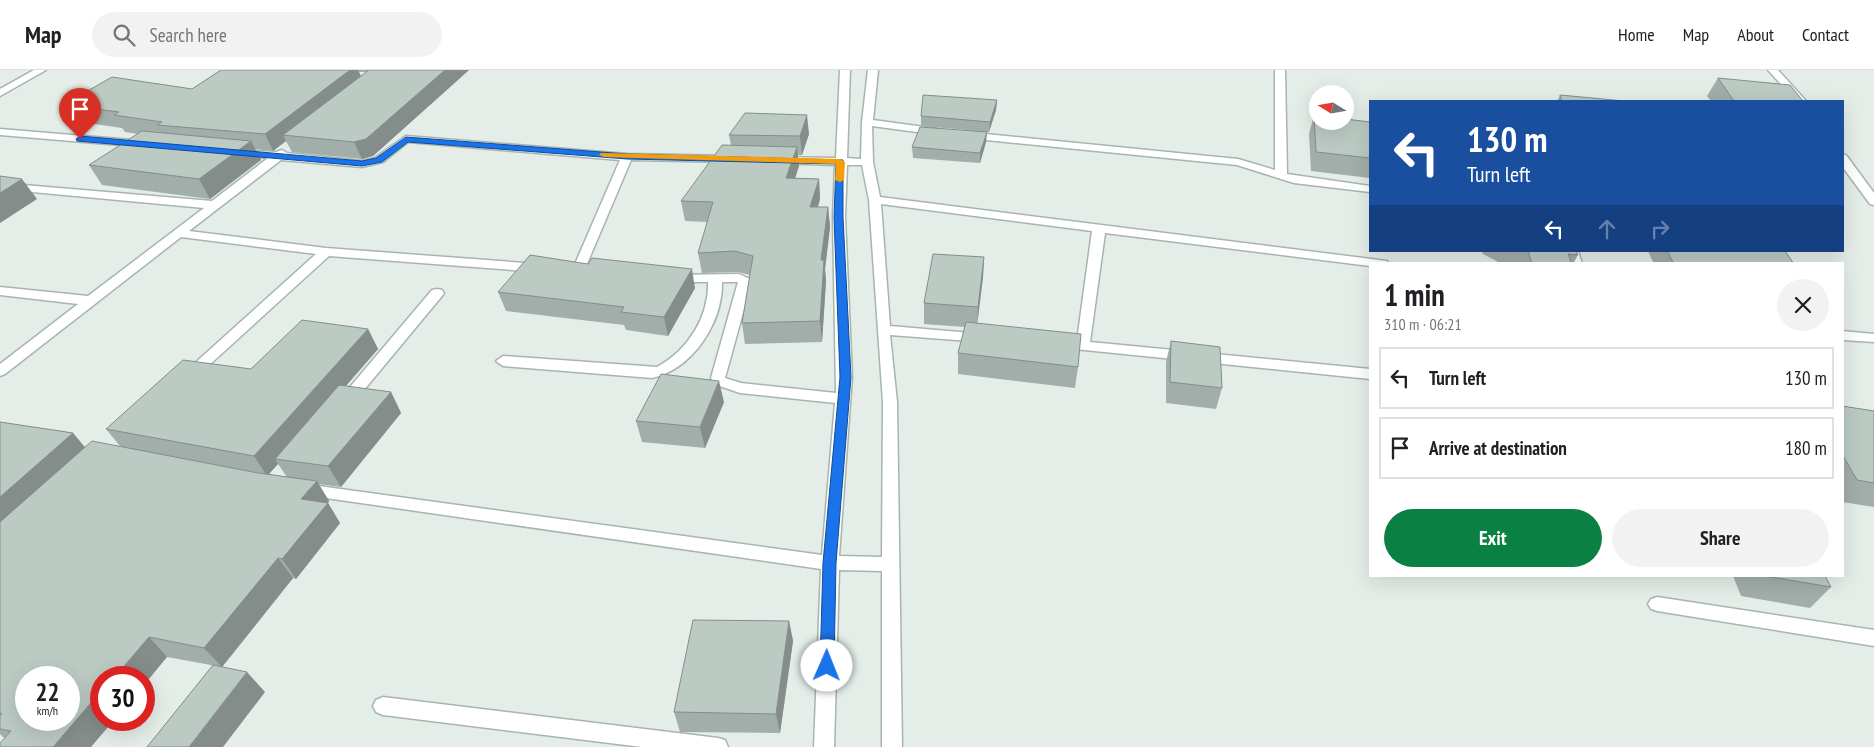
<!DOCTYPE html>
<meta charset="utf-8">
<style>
:root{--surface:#fff;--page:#f2f2f2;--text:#202124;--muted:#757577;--line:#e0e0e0;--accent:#0b8043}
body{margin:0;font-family:"PT Sans Narrow",sans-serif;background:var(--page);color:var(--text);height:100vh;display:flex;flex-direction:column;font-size:19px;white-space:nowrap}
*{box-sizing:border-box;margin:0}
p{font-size:16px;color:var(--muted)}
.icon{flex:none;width:28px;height:28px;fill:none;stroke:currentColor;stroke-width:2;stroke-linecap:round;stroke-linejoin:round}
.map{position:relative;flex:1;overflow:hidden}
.panel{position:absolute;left:1369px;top:192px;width:475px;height:315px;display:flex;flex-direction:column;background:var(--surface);border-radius:0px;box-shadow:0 5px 20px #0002}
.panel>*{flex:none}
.banner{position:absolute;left:1369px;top:30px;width:475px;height:152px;border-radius:0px;box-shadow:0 5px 20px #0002;background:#1a4fa0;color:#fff;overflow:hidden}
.needle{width:32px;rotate:281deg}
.controls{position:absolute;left:1309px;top:15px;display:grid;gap:10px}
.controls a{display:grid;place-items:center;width:45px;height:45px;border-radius:50%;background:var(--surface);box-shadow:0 5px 20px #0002;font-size:25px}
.speed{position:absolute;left:15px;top:596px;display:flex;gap:10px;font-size:25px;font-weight:700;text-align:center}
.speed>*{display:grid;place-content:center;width:65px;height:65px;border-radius:50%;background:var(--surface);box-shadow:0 5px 20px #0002;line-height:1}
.speed small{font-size:12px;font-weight:400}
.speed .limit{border:8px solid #d22;background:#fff;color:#111}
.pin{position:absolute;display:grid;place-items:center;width:42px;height:42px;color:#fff;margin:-51px -21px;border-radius:50% 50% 50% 0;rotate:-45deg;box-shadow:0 0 5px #0007}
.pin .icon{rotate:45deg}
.me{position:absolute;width:55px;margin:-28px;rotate:1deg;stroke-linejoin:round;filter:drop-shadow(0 0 4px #0008)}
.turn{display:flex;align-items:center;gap:18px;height:105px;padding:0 15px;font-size:22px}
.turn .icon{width:65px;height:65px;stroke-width:2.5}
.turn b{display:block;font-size:35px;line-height:42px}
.lanes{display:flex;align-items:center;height:48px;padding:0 15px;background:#0003;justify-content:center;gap:25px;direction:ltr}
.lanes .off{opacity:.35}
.round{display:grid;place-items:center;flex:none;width:52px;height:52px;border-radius:26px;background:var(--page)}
.head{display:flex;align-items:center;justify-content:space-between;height:85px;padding:0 15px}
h1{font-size:30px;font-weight:700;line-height:38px}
.primary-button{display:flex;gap:10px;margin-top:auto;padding:10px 15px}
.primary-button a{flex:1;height:58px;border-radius:30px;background:var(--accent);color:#fff;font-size:20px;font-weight:700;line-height:58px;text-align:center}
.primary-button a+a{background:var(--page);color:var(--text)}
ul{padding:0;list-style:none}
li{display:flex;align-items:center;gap:15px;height:62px;margin:0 10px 8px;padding:0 5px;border:2px solid var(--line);border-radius:0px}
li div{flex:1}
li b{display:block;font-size:19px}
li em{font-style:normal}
header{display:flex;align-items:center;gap:30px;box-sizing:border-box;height:70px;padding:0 25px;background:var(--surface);border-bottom:1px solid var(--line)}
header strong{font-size:24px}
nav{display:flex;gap:28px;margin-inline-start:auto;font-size:18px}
.search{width:350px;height:45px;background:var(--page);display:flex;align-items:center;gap:12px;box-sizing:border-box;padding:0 18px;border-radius:28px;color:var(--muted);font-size:19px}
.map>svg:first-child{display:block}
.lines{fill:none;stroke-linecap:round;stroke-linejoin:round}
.street-casing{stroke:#a7b5af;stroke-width:3}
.street{fill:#fff;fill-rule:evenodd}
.wall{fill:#a2aea9;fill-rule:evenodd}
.shaded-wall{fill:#848d89}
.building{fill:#bccac4;stroke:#848d89;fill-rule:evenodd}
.route{fill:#1a73e8;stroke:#114b97}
.slow{fill:#f59e0b}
</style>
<header>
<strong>Map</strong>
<div class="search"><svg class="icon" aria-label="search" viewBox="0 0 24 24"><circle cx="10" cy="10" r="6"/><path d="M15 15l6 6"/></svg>Search here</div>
<nav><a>Home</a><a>Map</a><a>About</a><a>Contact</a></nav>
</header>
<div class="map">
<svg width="1874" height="677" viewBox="0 0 1874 677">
<rect width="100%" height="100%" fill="#e4ede8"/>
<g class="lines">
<!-- street casing -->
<g class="street-casing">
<g id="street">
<polygon points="34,0 46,0 0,26 0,19"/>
<path d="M840,0h10l-3,88 14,1 1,-37 6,-52h10l-5,50 66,9 5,3 -5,3 -67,-9 1,36 7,35 507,64 1,3h-18v2l-265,-33 -15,109 280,27v10l-315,-32 -2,-3 2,-3h22l15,-110 -211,-27 9,122 93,8 7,4 -7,4 -93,-7 7,67 5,345h-20v-176l-43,-1 -5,177h-20l7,-178 -523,-75 -2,-4 2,-4 6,-2 518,71 13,-152 -95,-10 -26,-9 -3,-6 27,-96h-16c1,40 -29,87 -70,96l-149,-12 -7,-5 7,-5 154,11c31,-17 52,-50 51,-85h-34l-7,-4 2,-3 70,-1 13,6 -27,98 16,5 95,10 -3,-176 2,-52 -57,-2 -6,-3 6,-3 58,1zM847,95h15l7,35 14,202 -1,155 -43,-1 13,-179 -7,-160z"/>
<polygon points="1275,0 1285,0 1287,104 1370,116 1370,122 1294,113 1237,95 966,68 961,65 966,62 1238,89 1275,100"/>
<polygon points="1768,0 1778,0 1806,31 1796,31"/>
<polygon points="0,59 144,71 149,74 144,77 0,65"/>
<polygon points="406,66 627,84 733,86 739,89 733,92 631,90 584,201 578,205 572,201 620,90 408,72 383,92 362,97 281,90 189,161 326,178 539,194 545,198 539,202 329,186 195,308 190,310 183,305 185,302 316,184 181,167 5,304 0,306 0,294 78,234 0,225 0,217 88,226 204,138 0,119 0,113 212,131 268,88 237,85 233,84 233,80 276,82 282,80 287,83 362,91 375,88"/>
<polygon points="1842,84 1846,85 1874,123 1874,135 1870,134 1842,96"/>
<polygon points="1566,181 1578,181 1582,194 1570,194"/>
<polygon points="437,219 442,220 444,223 442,226 349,338 339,338 337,334 339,330 432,220"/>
<polygon points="1842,261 1874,264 1874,272 1842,270"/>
<polygon points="1657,527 1874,560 1874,576 1657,541 1651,539 1648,534 1651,529"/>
<polygon points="383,627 718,668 725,670 728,677 642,677 383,645 376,642 373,636 376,630"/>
</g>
</g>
<!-- street -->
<use href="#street" class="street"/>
</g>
<!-- wall -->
<g class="wall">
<path d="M221,0h248l-96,86 -11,3 -70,-7 -6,-11 -13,10 -18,-2 6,11 -51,39 -108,-14 -13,-20 49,-31 -13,-2 -3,-4 -48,-7 -11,-16 129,-16zM359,2h7l-5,4z"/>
<polygon points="1718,8 1803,31 1711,31 1707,26"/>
<polygon points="1560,25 1624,31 1557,31"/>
<polygon points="997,30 996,40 989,62 987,62 986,72 980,93 913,88 912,77 967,60 921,56 921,46"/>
<polygon points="1314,45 1370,52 1370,108 1311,101 1309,64"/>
<polygon points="809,64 802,85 797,85 799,96 795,108 819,109 820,129 818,137 828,137 830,157 825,199 826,211 822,272 745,274 742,253 750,205 738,202 702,203 698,183 708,152 685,151 681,131 731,75 729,65"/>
<polygon points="1482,181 1576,181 1578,185 1573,194 1502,194 1483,184"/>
<polygon points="1648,181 1785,181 1794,194 1654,194"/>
<polygon points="984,187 983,207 977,253 1078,297 1075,318 958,304 958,283 965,257 924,254 924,233"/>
<polygon points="588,194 695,218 668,266 626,260 624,255 506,241 498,222"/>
<path d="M368,259l10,20 -32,37 45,6 10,21 -60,74 -23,-3 11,17 -1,2 12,20 -44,56 -3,-1 -71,89 -55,-10 -163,81 -4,-4v-312l73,11 12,14 35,-1 -14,-17zM278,394l9,13 -18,-3z"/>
<polygon points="1171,271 1222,318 1216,339 1166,333 1166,292"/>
<polygon points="724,332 705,378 642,372 636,351"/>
<polygon points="1842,336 1874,341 1874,437 1842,432"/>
<polygon points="1733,506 1825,506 1831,517 1810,538 1741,526"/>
<polygon points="789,551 793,571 780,663 680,662 674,642"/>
</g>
<!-- shaded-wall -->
<g class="shaded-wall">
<polygon points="350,0 358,0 363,11 283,65 286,71 273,81 265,64"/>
<polygon points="445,0 469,0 373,86 362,89 354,72"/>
<polygon points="997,30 996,40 989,62 990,52"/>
<polygon points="807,45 809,64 802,85 800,66"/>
<polygon points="987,62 986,72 980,93 980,83"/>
<polygon points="251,71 261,90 210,129 199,109"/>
<polygon points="797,77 799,96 789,127 786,108"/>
<polygon points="22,109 37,129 0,153 0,123"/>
<polygon points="819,109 820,129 812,157 810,137"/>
<polygon points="828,137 830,157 825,199 826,211 822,272 820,251 821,190"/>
<polygon points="984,187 983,207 977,257 978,237"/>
<polygon points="692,199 695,218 668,266 664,247"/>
<polygon points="368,259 378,279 282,389 275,389 278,394 267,406 254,386"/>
<polygon points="719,311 724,332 705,378 700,357"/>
<polygon points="391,322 401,343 341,417 328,396"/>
<polygon points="73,363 90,384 0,464 0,427"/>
<polygon points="317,411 329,431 328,433 340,453 296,509 282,489 301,429"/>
<polygon points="278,488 293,508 222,597 204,578"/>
<polygon points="789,551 793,571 780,663 776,644"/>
<polygon points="149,567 167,587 144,615 144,608 114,608"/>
<polygon points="247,602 265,622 223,677 189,677"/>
<polygon points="101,621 101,650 114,650 91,677 53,677"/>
</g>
<!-- building -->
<g class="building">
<polygon points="221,0 350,0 265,64 157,55 162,52 114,45 119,42 63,35 112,7 192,19"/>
<polygon points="369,0 445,0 366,69 354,72 283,65"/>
<polygon points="1718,8 1790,15 1803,31 1734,31"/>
<polygon points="923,25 997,30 990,52 921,46"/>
<polygon points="1560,25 1624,31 1562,31"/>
<polygon points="745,43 807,45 800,66 729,65"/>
<polygon points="1314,45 1318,46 1318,51 1345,51 1345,49 1370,52 1370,88 1316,82"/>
<polygon points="920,57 987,62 980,83 912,77"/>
<polygon points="142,61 251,71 199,109 89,95"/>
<polygon points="722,75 797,77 786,108 819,109 810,137 828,137 821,190 824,190 820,251 742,253 753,186 735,181 698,183 713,132 681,131"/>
<polygon points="0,106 22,109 0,123"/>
<polygon points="1528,181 1576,181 1578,185 1568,184 1572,194 1532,194"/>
<polygon points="1667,181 1785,181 1794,194 1674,194"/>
<polygon points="933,184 984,187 978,237 924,233"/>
<polygon points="530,185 588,194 592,188 692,199 664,247 621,242 624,237 498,222"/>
<polygon points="302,250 368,259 254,386 106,359 183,290 251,299"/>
<polygon points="966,252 1081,264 1078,297 958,283"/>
<polygon points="1171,271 1220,277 1222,318 1170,312"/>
<polygon points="661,304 719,311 700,357 636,351"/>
<polygon points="339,315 391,322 328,396 275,389"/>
<polygon points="1842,336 1874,341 1874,413 1857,410 1842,384"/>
<polygon points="0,352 73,363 0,427"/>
<path d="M92,371l166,32 59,8 -16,18 27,4 -46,56 -4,-1 -74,90 -55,-11 -35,41h-13v13l-48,56h-53v-4l11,-12 -11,-2v-13l2,-2 -2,-1v-191zM26,608h43v42h-43z"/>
<polygon points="1765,506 1825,506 1831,517"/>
<polygon points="693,550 789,551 776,644 674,642"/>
<polygon points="213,595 247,602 189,677 147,677"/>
</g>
<!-- route -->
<polygon class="route" points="80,66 362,91 376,88 406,67 627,84 843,90 843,147 851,307 836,493 834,596 832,601 827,603 822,601 820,596 823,493 840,307 834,147 836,94 627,89 408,72 382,92 362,96 77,71 76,69"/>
<!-- slow -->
<polygon class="slow" points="601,83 840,89 845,92 844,110 840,112 835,110 836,94 604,87 599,85"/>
</svg>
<div class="controls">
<a><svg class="needle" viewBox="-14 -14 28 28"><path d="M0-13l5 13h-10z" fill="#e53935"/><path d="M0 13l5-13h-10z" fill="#757577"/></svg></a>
</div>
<div class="speed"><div>22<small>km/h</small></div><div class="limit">30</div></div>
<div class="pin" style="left:80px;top:69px;background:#d93025"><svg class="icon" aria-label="arrive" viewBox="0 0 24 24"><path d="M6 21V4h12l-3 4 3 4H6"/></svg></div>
<svg class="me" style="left:827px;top:596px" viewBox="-20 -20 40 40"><circle r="19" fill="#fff"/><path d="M0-13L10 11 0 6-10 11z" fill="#1a73e8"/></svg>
<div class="banner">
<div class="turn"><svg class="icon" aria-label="left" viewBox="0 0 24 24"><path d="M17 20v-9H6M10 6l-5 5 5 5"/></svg><div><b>130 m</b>Turn left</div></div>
<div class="lanes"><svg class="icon" aria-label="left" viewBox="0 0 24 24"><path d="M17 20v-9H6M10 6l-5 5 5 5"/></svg><svg class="icon off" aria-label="ahead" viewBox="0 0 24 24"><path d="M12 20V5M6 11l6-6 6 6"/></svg><svg class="icon off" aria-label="right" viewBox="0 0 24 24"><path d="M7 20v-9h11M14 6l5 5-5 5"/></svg></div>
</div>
<section class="panel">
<div class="head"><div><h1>1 min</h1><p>310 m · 06:21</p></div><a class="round"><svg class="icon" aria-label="close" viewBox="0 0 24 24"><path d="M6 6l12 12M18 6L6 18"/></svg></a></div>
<ul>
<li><svg class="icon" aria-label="left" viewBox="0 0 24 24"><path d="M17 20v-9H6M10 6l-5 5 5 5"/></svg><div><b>Turn left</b></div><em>130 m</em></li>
<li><svg class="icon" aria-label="arrive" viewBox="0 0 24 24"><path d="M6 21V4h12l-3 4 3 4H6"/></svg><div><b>Arrive at destination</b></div><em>180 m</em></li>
</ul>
<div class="primary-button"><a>Exit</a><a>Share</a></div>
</section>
</div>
